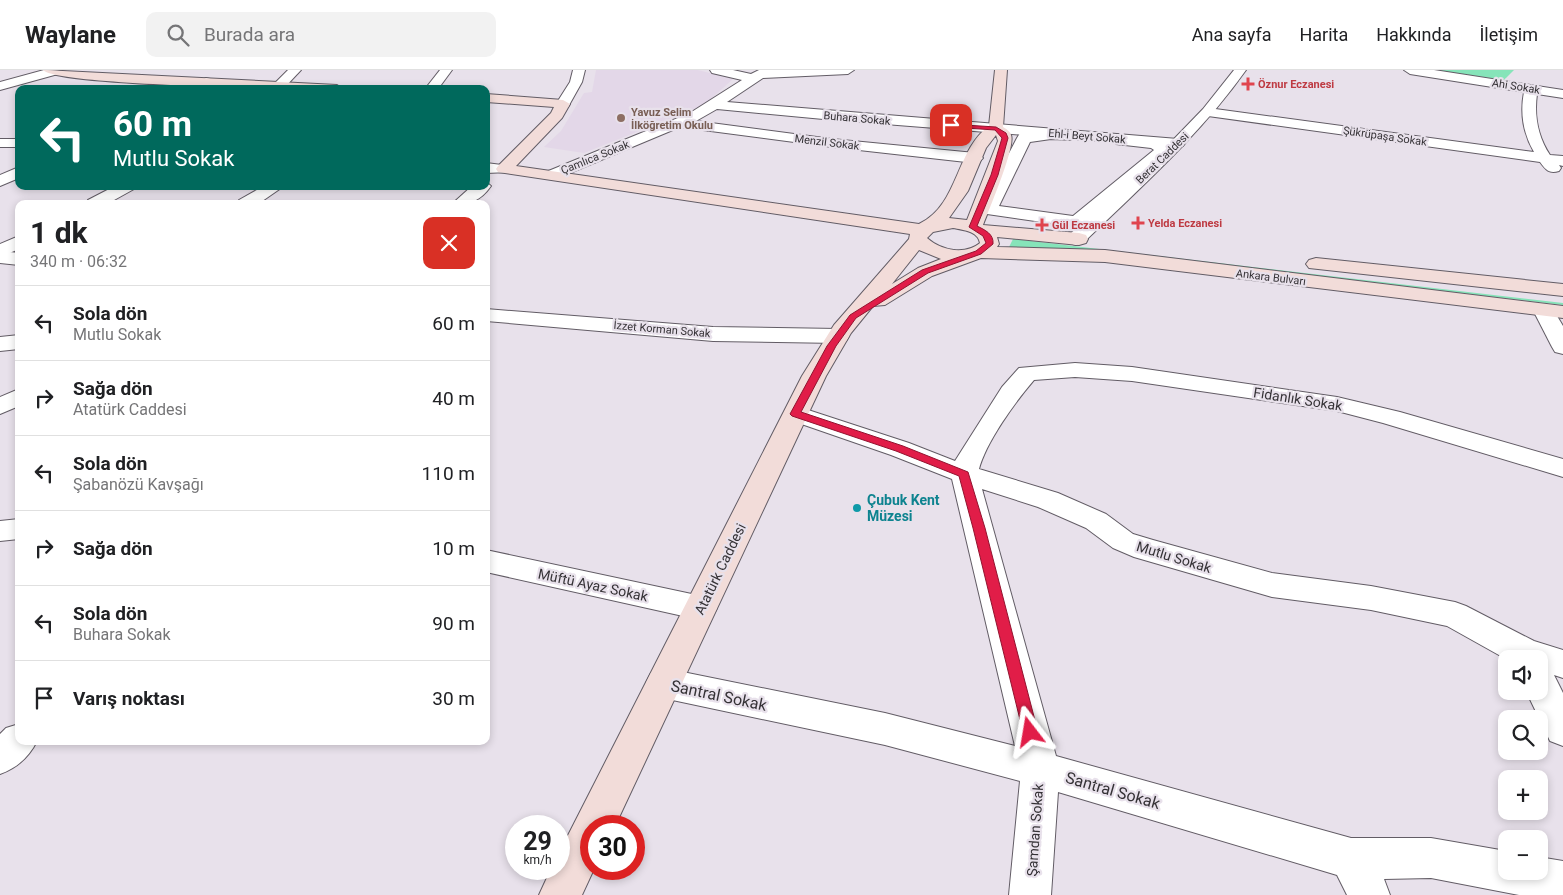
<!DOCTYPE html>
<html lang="tr">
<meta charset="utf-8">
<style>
:root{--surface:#fff;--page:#f2f2f2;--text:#202124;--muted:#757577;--line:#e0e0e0}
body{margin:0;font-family:Roboto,sans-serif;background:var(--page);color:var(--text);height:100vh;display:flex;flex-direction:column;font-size:19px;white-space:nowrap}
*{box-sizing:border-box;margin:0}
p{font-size:16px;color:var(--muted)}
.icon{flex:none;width:28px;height:28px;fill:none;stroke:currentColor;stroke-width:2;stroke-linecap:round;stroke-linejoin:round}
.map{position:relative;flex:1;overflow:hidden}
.panel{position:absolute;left:15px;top:130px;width:475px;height:545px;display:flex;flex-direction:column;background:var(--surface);border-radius:10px;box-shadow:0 2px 8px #0003}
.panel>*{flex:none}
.banner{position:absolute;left:15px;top:15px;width:475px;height:105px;border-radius:10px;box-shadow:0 2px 8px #0003;background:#00695c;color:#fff;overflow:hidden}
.fabs{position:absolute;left:1498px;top:580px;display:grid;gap:10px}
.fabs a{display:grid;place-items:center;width:50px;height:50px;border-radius:10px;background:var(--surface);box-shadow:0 2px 8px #0003;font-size:25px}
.speed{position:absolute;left:505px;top:745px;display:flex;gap:10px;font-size:25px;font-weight:700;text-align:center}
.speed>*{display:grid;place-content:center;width:65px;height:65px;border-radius:50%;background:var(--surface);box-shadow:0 2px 8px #0003;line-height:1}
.speed small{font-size:12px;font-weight:400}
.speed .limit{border:8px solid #d22;background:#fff;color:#111}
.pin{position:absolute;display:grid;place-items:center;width:42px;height:42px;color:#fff;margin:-21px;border-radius:10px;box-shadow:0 2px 8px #0006}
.me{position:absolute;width:55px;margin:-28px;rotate:346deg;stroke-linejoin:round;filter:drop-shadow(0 0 4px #0008)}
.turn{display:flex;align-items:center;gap:18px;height:105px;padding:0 15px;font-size:22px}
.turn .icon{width:65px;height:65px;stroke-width:2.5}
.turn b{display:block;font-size:35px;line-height:42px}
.round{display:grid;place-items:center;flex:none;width:52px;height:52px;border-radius:10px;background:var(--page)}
.headline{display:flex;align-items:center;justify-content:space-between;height:85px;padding:0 15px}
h1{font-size:30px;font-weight:700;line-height:38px}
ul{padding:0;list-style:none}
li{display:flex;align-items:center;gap:15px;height:75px;padding:0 15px;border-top:1px solid var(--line)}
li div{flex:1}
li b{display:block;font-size:19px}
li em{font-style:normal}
header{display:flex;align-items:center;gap:30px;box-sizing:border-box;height:70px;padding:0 25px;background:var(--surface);border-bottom:1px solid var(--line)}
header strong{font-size:24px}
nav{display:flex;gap:28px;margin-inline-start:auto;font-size:18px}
.search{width:350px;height:45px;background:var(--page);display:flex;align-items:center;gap:12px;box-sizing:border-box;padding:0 18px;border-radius:10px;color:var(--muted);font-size:19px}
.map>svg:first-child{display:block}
.built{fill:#e3d7e8}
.green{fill:#86e4b9}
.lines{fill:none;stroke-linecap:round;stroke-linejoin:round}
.pedestrian-casing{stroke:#625c65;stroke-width:2}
.minor-casing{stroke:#625c65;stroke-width:2}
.tertiary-casing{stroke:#625c65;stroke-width:2}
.secondary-casing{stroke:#625c65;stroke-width:2}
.pedestrian{fill:#fff;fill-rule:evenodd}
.minor{fill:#fff;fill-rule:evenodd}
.tertiary{fill:#fff;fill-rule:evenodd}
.secondary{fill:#f2dcd9;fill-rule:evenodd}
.route{fill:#e11d48;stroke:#92132f}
.health-dot{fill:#e0444e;stroke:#e8e1eb;stroke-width:2}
.education-dot{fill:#8d6e63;stroke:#e8e1eb;stroke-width:2}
.culture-dot{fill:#0f9aa8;stroke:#e8e1eb;stroke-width:2}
.labels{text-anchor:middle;stroke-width:4.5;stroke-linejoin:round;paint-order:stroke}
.far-health-label{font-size:11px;font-weight:bold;fill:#be3a42;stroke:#e8e1eb;text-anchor:start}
.far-street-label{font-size:11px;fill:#353236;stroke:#e8e1eb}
.far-education-label{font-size:11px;font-weight:bold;fill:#785e54;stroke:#e8e1eb;text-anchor:start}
.street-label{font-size:14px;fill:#353236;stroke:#e8e1eb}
.culture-label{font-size:14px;font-weight:bold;fill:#0d838f;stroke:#e8e1eb;text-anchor:start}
.near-street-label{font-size:16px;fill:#353236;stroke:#e8e1eb}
</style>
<header>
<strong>Waylane</strong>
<div class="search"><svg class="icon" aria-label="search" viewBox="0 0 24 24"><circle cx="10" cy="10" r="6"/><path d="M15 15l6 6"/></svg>Burada ara</div>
<nav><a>Ana sayfa</a><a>Harita</a><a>Hakkında</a><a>İletişim</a></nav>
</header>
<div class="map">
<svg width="1563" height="825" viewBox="0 0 1563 825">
<rect width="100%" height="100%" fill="#e8e1eb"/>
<!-- built -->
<polygon class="built" points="596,0 698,0 733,9 704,35 584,83 544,77 561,61 584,23 592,22"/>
<!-- green -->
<g class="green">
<polygon points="1435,0 1514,0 1504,10"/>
<polygon points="1013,169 1563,233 1563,235 1131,185 1009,177"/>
</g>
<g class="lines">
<!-- pedestrian casing -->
<g class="pedestrian-casing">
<path id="pedestrian" d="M1028,57l5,1 2,4c14,-1 29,-2 43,2l2,3 -2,3 -27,-1 -21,3 -31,64 74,10 81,-66 -3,-2 -35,-4 -2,-3 2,-3 5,-1 34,3 5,1 11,9 -88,76 -6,1 -90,-13 -6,-7 36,-69 6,-10z"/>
</g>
<!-- minor casing -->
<g class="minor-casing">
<g id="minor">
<polygon points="44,0 60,1 58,4 0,20 0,12"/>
<polygon points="288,0 301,0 284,18 274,18 273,15"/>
<polygon points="440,0 452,0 438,19 425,19"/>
<polygon points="710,0 733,0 751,4 759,0 854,0 848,4 763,8 727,32 1178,69 1183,70 1185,73 1183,76 1178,77 834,50 717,39 696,51 832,69 975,83 980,85 983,88 980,91 975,93 832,77 680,57 558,108 546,108 544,105 546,102 690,43 742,10 712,3"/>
<path d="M1404,0h30l129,20v8l-26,-4c-3,21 1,43 13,61l13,1v10l-4,-1 2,3 -2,3c-10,3 -13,-1 -19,-9l-332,-46 -7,-4 7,-4 326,44c-11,-19 -14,-39 -10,-60l-114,-18z"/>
<path d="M206,8l4,1 2,3c-7,8 -17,7 -27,7z"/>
<rect x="0" y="69" width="19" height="8"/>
<polygon points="486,93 510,96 512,99 510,102 486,103"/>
<polygon points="19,97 19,108 0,116 0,105"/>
<polygon points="115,116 136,116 134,119 107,134 86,134 88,130"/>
<polygon points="264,116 284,116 258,134 237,134 239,130"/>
<polygon points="19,166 19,179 0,187 0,174"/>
<polygon points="1544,234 1551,236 1563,256 1563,284 1555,282 1552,277 1533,240 1537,236"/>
<polygon points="486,239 713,257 838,259 846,261 849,266 846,271 838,273 713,271 486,251"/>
<polygon points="19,265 19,279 0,281 0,267"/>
<path d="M1075,293l57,4 205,30 63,15 163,47v18l-180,-54 -46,-12 -205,-30 -57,-4 -41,3c-19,22 -48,62 -55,89l79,24 48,21 27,20 20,6 119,33 99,13 84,16 11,4 68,35 29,9v28l-9,-3 9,18v53l-13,-5 -24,-50h13v-32h-33l-59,-33 -76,-16 -99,-13 -138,-40 -21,-9 -27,-20 -48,-21 -56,-18 74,267 295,82h80l75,13v20h33v-14l24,4v34h-44l-88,-17 -47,1 6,16h-43l-10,-20 -279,-83 -7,103h-42l11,-114 -135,-36 -222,-47 -12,-5 -5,-10 5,-10 12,-5 222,45 130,33 -63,-267 -61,-24 -104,-36 -3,-5 3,-5 9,-2 9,2 104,34 46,18 47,-74 17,-19z"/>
<polygon points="19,319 19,336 0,344 0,327"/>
<polygon points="19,449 19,469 0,471 0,451"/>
<polygon points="486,480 701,526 712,529 717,538 712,547 701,550 486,502"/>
</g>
</g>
<!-- tertiary casing -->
<g class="tertiary-casing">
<g id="tertiary">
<polygon points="573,0 585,0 582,12 568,37 558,37 556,34 570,12"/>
<path d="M1234,0h12c-46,65 -106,118 -163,173l-7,2 -7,-2 -2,-4 2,-4 104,-95 30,-31z"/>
<path d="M486,112l5,4c-11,16 -22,18 -39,18l20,-18h14z"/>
<polygon points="0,181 19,183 19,195 0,193"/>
<path d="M19,654v17h18c-8,16 -20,27 -37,33v-40l6,-6z"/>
</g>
</g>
<!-- secondary casing -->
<g class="secondary-casing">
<g id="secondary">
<path d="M43,0l294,15 6,4c-37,0 -285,-3 -300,-19z"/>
<path d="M995,0h12l-4,57c3,2 7,4 8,8 5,12 -22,74 -28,90l96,8 7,2 2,4 -2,4 -7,2 -82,-8 2,7 -2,3 108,3 458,56v12l-458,-56 -124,-4 -49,18 -47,29 -12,1 -22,27 -25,43 -211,450h-24v43h3l-12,26h-43l12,-26h8v-16l243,-477 32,-51 75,-86 1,-5 -412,-62 -2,-3 2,-3 53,-53 3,-6 -68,-5v-8l77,6 7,4 -8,14 -46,48 403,58c40,-19 36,-73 70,-98zM996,65l2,6 -31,79 -18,-2 19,-27 18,-43zM953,158c10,2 25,3 27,15 -15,12 -38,8 -53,-5l6,-6zM919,180l22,9 -23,9 -26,16z"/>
<polygon points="1316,188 1563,214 1563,226 1309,198 1306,194 1309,190"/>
</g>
</g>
<!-- pedestrian -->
<use href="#pedestrian" class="pedestrian"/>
<!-- minor -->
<use href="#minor" class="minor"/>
<!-- tertiary -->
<use href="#tertiary" class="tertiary"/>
<!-- secondary -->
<use href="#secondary" class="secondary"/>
</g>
<!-- route -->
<path class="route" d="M949,54l47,3 10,6 2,5 -10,37 -21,51c8,4 17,8 16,18l-12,10 -53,19 -72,45 -20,28 -35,66 102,34 65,26 17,56 53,204 -2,4 -6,2 -5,-2 -2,-4 -50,-204 -14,-52 -63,-25 -104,-35 -2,-2 37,-68 23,-31 72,-45 54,-19 10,-8 -3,-7 -14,-9 22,-52 11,-37 -7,-8 -44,-3z"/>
<!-- markers -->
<g class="health-dot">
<path d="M1245.5 6.5h5v5h5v5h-5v5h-5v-5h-5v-5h5z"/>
<path d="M1135.5 145.5h5v5h5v5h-5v5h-5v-5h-5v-5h5z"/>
<path d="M1039.5 147.5h5v5h5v5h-5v5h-5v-5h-5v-5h5z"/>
</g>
<circle class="education-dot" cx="621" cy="48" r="5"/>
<circle class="culture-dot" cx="857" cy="438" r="5"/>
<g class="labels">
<!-- far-health labels -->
<g class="far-health-label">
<text x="1258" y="18">Öznur Eczanesi</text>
<text x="1148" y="157">Yelda Eczanesi</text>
<text x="1052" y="159">Gül Eczanesi</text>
</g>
<!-- far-street labels -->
<g class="far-street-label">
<text transform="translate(1516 16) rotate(9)" y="4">Ahi Sokak</text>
<text transform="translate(857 48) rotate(5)" y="4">Buhara Sokak</text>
<text transform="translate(1087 66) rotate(5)" y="4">Ehl-i Beyt Sokak</text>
<text transform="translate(1385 66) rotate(8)" y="4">Şükrüpaşa Sokak</text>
<text transform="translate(827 72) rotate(7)" y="4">Menzil Sokak</text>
<text transform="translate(595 87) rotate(-22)" y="4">Çamlıca Sokak</text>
<text transform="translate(1162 88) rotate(-44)" y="4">Berat Caddesi</text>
<text transform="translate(1271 207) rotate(7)" y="4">Ankara Bulvarı</text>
<text transform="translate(662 259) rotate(5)" y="4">İzzet Korman Sokak</text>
</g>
<!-- far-education labels -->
<g class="far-education-label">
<text x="631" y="46">Yavuz Selim<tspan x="631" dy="13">İlköğretim Okulu</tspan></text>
</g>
<!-- street labels -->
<g class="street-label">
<text transform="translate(1298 329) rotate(9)" y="5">Fidanlık Sokak</text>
<text transform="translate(1174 487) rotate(17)" y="5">Mutlu Sokak</text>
<text transform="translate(720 499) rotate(-64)" y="5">Atatürk Caddesi</text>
<text transform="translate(593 515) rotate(12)" y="5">Müftü Ayaz Sokak</text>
<text transform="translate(1035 760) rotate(-86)" y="5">Şamdan Sokak</text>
</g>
<!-- culture labels -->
<g class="culture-label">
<text x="867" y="435">Çubuk Kent<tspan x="867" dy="16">Müzesi</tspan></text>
</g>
<!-- near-street labels -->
<g class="near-street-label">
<text transform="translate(719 625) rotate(12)" y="6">Santral Sokak</text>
<text transform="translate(1113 720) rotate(16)" y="6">Santral Sokak</text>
</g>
</g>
</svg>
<div class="fabs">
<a><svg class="icon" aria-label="sound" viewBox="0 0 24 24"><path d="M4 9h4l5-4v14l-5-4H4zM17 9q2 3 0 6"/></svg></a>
<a><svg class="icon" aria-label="search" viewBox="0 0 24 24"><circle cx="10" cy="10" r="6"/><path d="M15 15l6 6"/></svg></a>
<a>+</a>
<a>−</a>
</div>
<div class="speed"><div>29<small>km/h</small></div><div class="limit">30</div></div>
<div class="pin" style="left:951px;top:55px;background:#d93025"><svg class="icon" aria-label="arrive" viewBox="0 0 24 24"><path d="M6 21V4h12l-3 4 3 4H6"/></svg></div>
<svg class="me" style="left:1030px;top:662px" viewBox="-20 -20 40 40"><path d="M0-17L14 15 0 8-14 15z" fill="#e11d48" stroke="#fff" stroke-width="4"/></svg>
<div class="banner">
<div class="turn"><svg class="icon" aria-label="left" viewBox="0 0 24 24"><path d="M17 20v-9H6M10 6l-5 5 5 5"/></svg><div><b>60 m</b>Mutlu Sokak</div></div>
</div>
<section class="panel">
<div class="headline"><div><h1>1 dk</h1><p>340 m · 06:32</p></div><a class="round" style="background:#d93025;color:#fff"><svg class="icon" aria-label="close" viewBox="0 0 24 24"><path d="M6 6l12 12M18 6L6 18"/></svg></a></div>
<ul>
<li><svg class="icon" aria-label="left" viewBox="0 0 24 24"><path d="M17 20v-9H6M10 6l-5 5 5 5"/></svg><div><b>Sola dön</b><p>Mutlu Sokak</p></div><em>60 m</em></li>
<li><svg class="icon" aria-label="right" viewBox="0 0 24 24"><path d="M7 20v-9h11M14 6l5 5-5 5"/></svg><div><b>Sağa dön</b><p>Atatürk Caddesi</p></div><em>40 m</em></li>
<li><svg class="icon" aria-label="left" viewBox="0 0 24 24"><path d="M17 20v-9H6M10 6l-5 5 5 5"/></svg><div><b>Sola dön</b><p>Şabanözü Kavşağı</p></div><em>110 m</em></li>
<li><svg class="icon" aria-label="right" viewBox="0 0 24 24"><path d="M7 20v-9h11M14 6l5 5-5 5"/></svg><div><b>Sağa dön</b></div><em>10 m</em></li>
<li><svg class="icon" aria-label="left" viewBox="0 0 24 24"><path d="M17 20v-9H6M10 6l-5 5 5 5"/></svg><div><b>Sola dön</b><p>Buhara Sokak</p></div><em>90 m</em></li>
<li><svg class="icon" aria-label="arrive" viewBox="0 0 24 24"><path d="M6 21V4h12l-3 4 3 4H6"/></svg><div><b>Varış noktası</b></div><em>30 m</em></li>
</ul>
</section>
</div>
